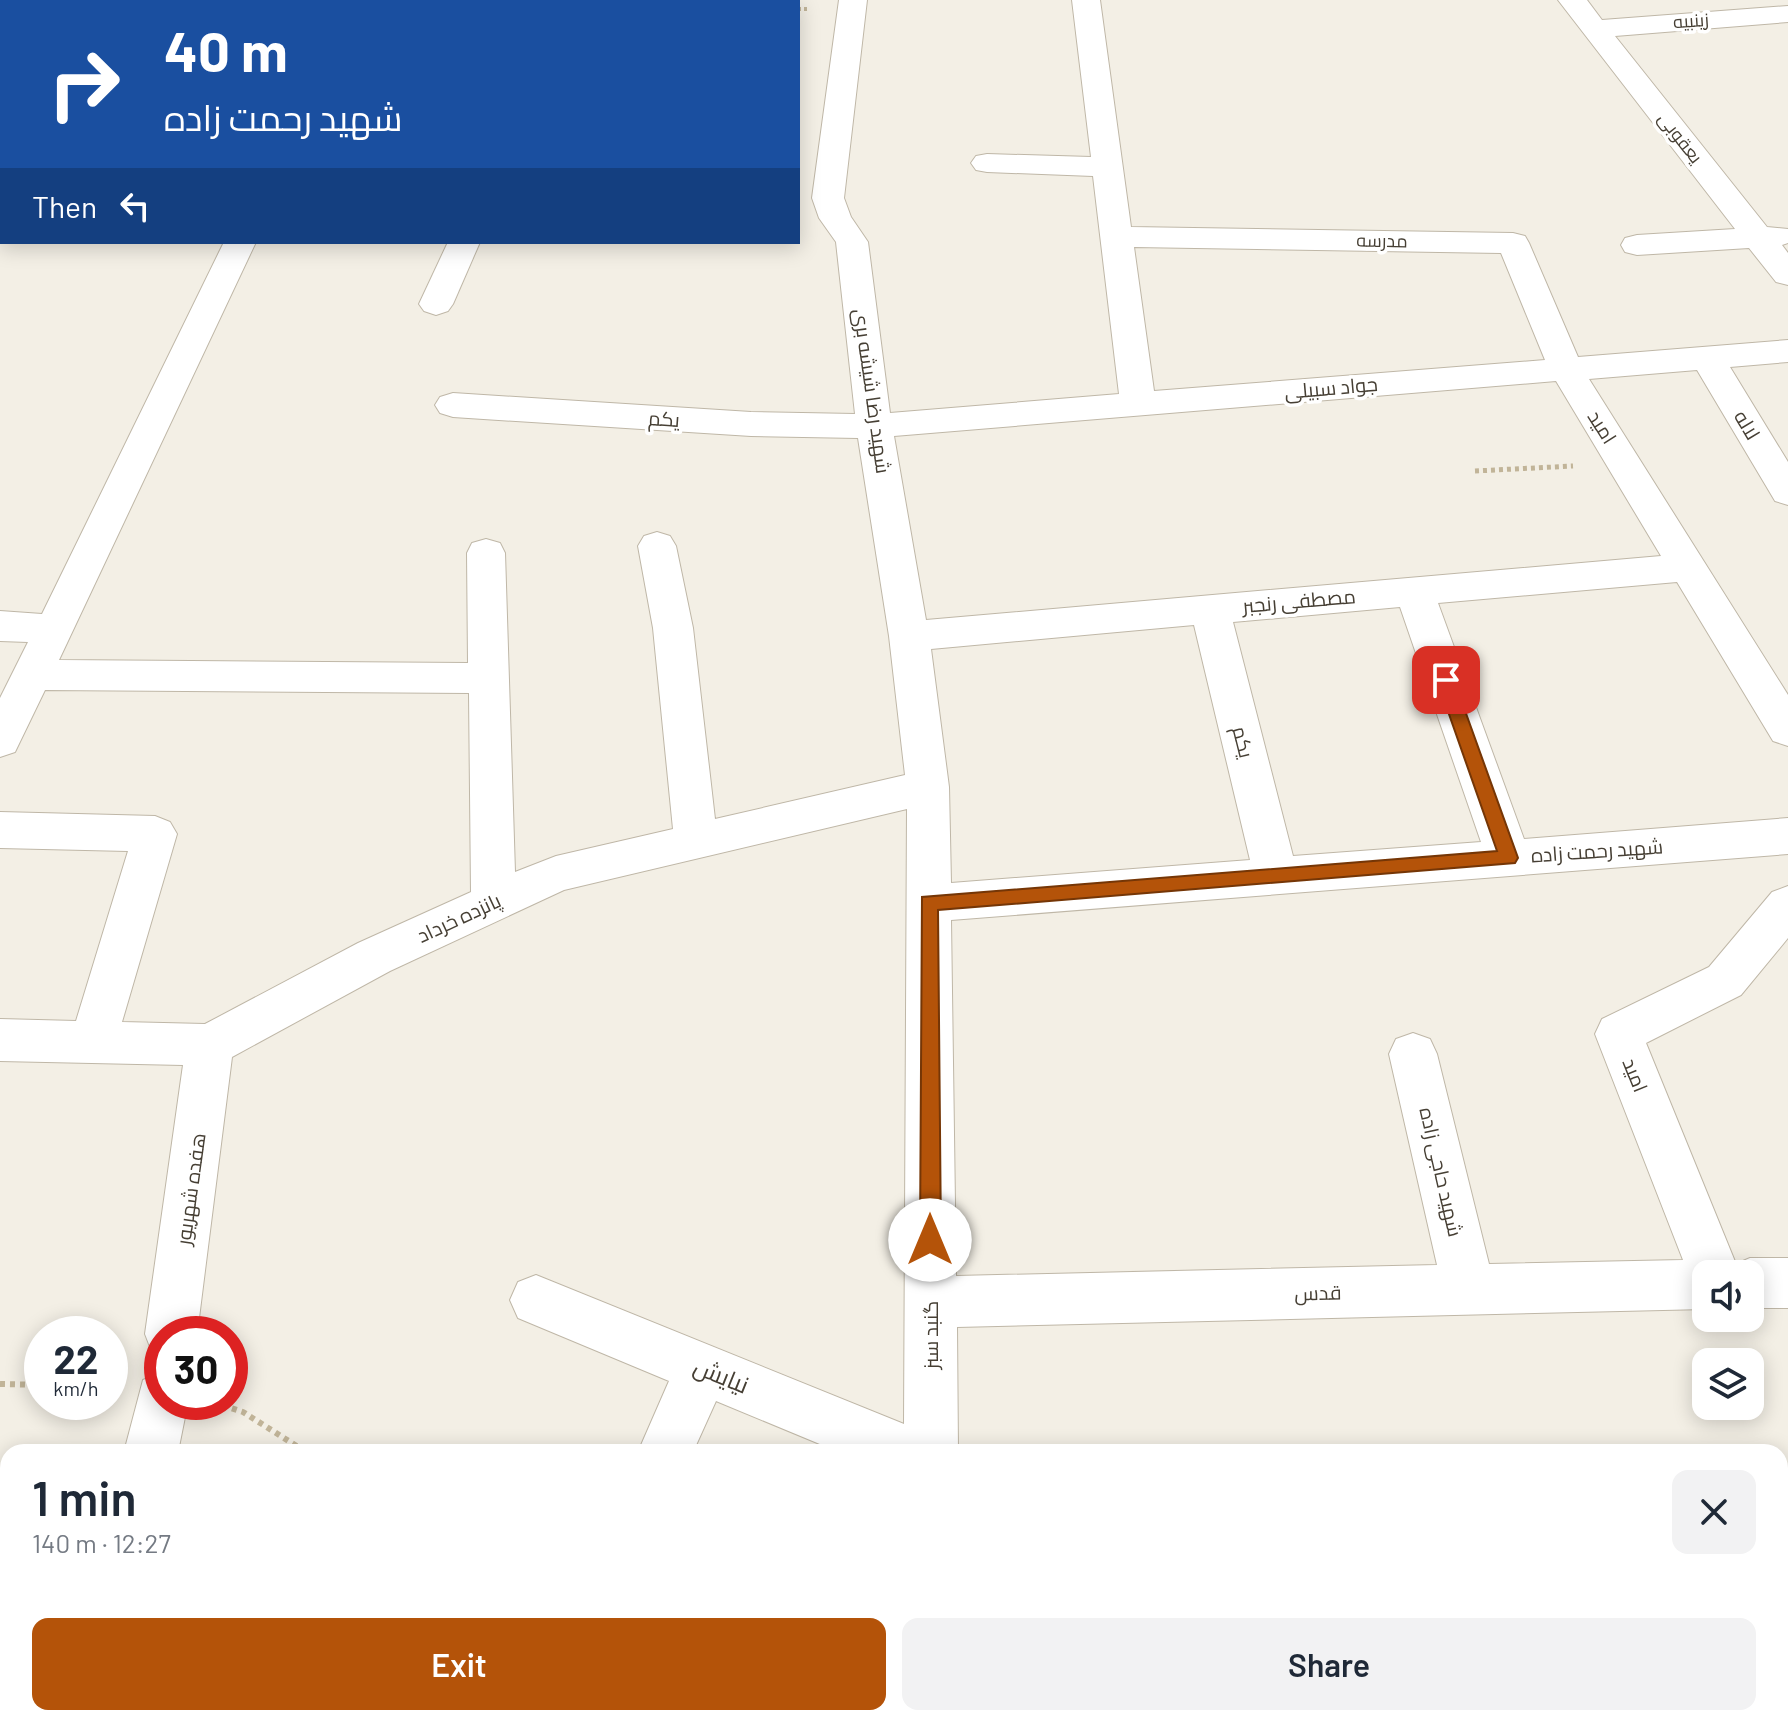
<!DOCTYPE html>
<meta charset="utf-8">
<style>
:root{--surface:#fff;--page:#f2f2f3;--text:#1f2937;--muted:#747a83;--accent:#b45309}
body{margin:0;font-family:Barlow,Cairo,sans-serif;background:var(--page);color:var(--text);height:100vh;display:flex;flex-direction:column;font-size:30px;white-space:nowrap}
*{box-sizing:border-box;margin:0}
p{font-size:26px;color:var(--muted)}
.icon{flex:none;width:44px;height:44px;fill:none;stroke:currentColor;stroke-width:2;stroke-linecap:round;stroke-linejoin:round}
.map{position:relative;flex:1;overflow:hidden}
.side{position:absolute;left:0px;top:1444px;width:1788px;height:282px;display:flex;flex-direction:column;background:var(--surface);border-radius:24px 24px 0 0;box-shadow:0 4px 20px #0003}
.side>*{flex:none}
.top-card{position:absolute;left:0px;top:0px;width:800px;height:244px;box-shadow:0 4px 20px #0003;background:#1a4fa0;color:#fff;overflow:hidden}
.buttons{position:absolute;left:1692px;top:1260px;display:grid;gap:16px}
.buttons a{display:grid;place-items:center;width:72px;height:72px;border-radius:16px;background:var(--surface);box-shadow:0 4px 20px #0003;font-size:40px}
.speed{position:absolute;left:24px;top:1316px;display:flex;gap:16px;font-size:40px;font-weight:700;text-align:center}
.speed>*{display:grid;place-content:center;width:104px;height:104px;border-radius:50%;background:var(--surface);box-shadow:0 4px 20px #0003;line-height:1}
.speed small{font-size:20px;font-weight:400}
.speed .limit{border:12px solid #d22;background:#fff;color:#111}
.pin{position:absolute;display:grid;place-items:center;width:68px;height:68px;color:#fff;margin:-34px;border-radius:16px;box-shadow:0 4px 12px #0006}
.me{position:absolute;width:88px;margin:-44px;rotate:0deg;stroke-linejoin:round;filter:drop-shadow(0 0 6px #0008)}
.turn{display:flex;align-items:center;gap:28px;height:168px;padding:0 32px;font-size:36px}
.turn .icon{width:104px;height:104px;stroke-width:2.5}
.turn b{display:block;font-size:56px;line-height:68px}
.then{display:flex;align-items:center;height:76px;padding:0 32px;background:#0003;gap:16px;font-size:30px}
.round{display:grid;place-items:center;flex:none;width:84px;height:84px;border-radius:16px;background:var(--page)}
.summary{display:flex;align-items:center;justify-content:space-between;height:136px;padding:0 32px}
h1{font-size:48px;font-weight:600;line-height:60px}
.action{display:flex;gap:16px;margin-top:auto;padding:16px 32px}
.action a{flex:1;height:92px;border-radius:16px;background:var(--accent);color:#fff;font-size:32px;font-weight:600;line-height:92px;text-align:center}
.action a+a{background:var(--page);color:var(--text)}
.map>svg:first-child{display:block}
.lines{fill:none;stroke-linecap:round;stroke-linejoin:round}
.minor-casing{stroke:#bfb7a7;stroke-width:2}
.path-far2{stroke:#c1b498;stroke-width:4;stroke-dasharray:3 3;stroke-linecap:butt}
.path-far1{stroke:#c1b498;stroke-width:5;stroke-dasharray:4 4;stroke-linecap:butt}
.path{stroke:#c1b498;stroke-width:6;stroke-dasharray:5 5;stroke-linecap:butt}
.minor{fill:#fff;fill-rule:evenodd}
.route{fill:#b45309;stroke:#753606;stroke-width:2}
.labels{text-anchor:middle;stroke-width:7;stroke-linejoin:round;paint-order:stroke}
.far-street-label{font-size:18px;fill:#463f34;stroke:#fff}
.street-label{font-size:20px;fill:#463f34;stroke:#fff}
.near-street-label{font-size:24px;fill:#463f34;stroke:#fff}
</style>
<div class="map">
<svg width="1788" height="1725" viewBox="0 0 1788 1725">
<rect width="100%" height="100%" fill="#f3efe5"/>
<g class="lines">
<!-- minor casing -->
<g class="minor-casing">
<g id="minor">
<polygon points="44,0 85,0 86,2 45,2"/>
<polygon points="111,0 140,0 110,2"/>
<polygon points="347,0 376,0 346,2"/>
<path d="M839,0h28l-23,198 7,19 17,25 22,171 229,-19 -26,-218 -106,-4 -11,-2 -5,-7 5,-7 11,-2 104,3 -19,-157h28l31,227 382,6 12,3 4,7 49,114 210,-17v22l-58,5 58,95v43l-13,-4 -78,-131 -108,9 199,316v51l-15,-5 -96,-159 -239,21 86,236 264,-21v36l-837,66 5,356 481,-11 -48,-211 7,-15 17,-6 17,6 7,15 52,210 194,-4 -88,-226 7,-15 107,-52 63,-75 16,-6v52l-47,57 -95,48 90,221 14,-6h38v50h-38v-34h-44v35l-749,18 1,125h-119l-123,-51 -23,51h-55l31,-71 -151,-63 -8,-18 8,-18 18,-7 368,149 3,-615 -343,81 -174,81 -158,86 -35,277h-35v22l-10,-4 -7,-18 38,-269 -183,-4v-42l76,2 52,-170 -128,-3v-36l155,4 15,6 7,12 -55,188 83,2 153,-81 113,-51 -2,-199 -424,-3 -30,62 -15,5v-59l28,-56 -28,-1v-30l42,3 182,-372h32l-197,418 409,3 -1,-110 5,-10 14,-4 14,4 5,10 10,319 41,-16 117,-27 -20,-201 -15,-82 6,-10 13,-4 13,4 6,10 17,82 22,191 190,-44 -16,-139 -31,-198 -107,-2 -298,-19 -13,-4 -5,-8 5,-8 13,-4 298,19 104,2 -19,-172 -17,-24 -7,-20zM1134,247l367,6 44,107 -391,31zM1556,381l105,175 -735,64 -32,-184zM1400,607l81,235 -188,14 -60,-234zM1194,625l56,235 -299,23 -2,-96 -18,-138z"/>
<polygon points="1558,0 1587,0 1602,20 1788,6 1788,22 1615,36 1767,227 1788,229 1788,243 1782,245 1788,253 1788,285 1776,282 1749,248 1637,255 1625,252 1621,245 1625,238 1637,235 1735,229"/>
<rect x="0" y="116" width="2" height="18"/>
<polygon points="448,242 480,242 453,304 448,311 436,315 424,311 419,304"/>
<polygon points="162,1372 162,1402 188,1402 178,1452 124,1452 143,1380"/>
<polygon points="1780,1689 1788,1689 1788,1725 1266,1725 1269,1718 1780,1718"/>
<polygon points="75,1718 135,1718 134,1725 74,1725"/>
<rect x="903" y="1718" width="60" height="7"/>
</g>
</g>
<!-- path-far2 -->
<polyline class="path-far2" points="798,9 810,9"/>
<!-- path-far1 -->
<polyline class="path-far1" points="1475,471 1573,466"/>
<!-- path -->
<g class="path">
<polyline points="0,1384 42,1385"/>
<polyline points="213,1402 243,1412 306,1452"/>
<polyline points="622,1718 625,1725"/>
</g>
<!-- minor -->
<use href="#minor" class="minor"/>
</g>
<!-- route -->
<polygon class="route" points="1446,674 1454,680 1518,858 1515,863 938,910 941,1240 938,1247 930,1250 923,1247 920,1240 922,897 1497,851 1437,680"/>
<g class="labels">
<!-- far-street labels -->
<g class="far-street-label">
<text transform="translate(1691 21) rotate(-4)" y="6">زینبیه</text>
<text transform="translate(1680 138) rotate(52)" y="6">یعقوبی</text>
<text transform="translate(1382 241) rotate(1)" y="6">مدرسه</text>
</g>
<!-- street labels -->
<g class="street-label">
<text transform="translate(1331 388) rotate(-5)" y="7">جواد سبیلی</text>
<text transform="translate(872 391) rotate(82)" y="7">شهید رضا شیشه بری</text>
<text transform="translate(664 419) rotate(4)" y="7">یکم</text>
<text transform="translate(1747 425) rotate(59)" y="7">لاله</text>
<text transform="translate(1602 427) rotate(58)" y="7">امید</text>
<text transform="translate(1299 601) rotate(-5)" y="7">مصطفی رنجبر</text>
<text transform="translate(1243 742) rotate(76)" y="7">یکم</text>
<text transform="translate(1597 851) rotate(-4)" y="7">شهید رحمت زاده</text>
<text transform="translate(459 918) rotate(-25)" y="7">پانزده خرداد</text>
<text transform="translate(1635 1075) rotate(68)" y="7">امید</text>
<text transform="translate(1441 1172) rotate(77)" y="7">شهید حاجی زاده</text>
<text transform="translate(191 1189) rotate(-82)" y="7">هفده شهریور</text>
<text transform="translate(1318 1293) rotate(-1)" y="7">قدس</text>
<text transform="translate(931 1335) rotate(-90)" y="7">گنبد سبز</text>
</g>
<!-- near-street labels -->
<g class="near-street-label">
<text transform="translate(721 1376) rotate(22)" y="8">نیایش</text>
</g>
</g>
</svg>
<div class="buttons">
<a><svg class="icon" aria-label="sound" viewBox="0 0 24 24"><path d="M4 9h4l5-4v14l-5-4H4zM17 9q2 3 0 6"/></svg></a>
<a><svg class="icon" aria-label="layers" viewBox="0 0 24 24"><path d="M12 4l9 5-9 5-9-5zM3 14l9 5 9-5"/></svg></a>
</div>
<div class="speed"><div>22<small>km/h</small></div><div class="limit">30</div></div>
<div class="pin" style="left:1446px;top:680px;background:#d93025"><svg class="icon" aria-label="arrive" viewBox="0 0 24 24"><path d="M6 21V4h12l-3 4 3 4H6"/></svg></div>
<svg class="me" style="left:930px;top:1240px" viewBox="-20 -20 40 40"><circle r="19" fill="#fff"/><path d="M0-13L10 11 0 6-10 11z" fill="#b45309"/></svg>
<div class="top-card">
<div class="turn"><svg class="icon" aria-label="right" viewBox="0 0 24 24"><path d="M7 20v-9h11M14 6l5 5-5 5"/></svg><div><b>40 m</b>شهید رحمت زاده</div></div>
<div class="then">Then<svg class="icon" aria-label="left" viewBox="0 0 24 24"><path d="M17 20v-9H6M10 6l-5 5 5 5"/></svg></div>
</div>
<section class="side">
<div class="summary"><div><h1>1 min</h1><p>140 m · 12:27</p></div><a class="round"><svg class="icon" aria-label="close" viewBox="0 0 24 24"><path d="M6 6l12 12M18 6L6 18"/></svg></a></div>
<div class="action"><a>Exit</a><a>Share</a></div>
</section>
</div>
